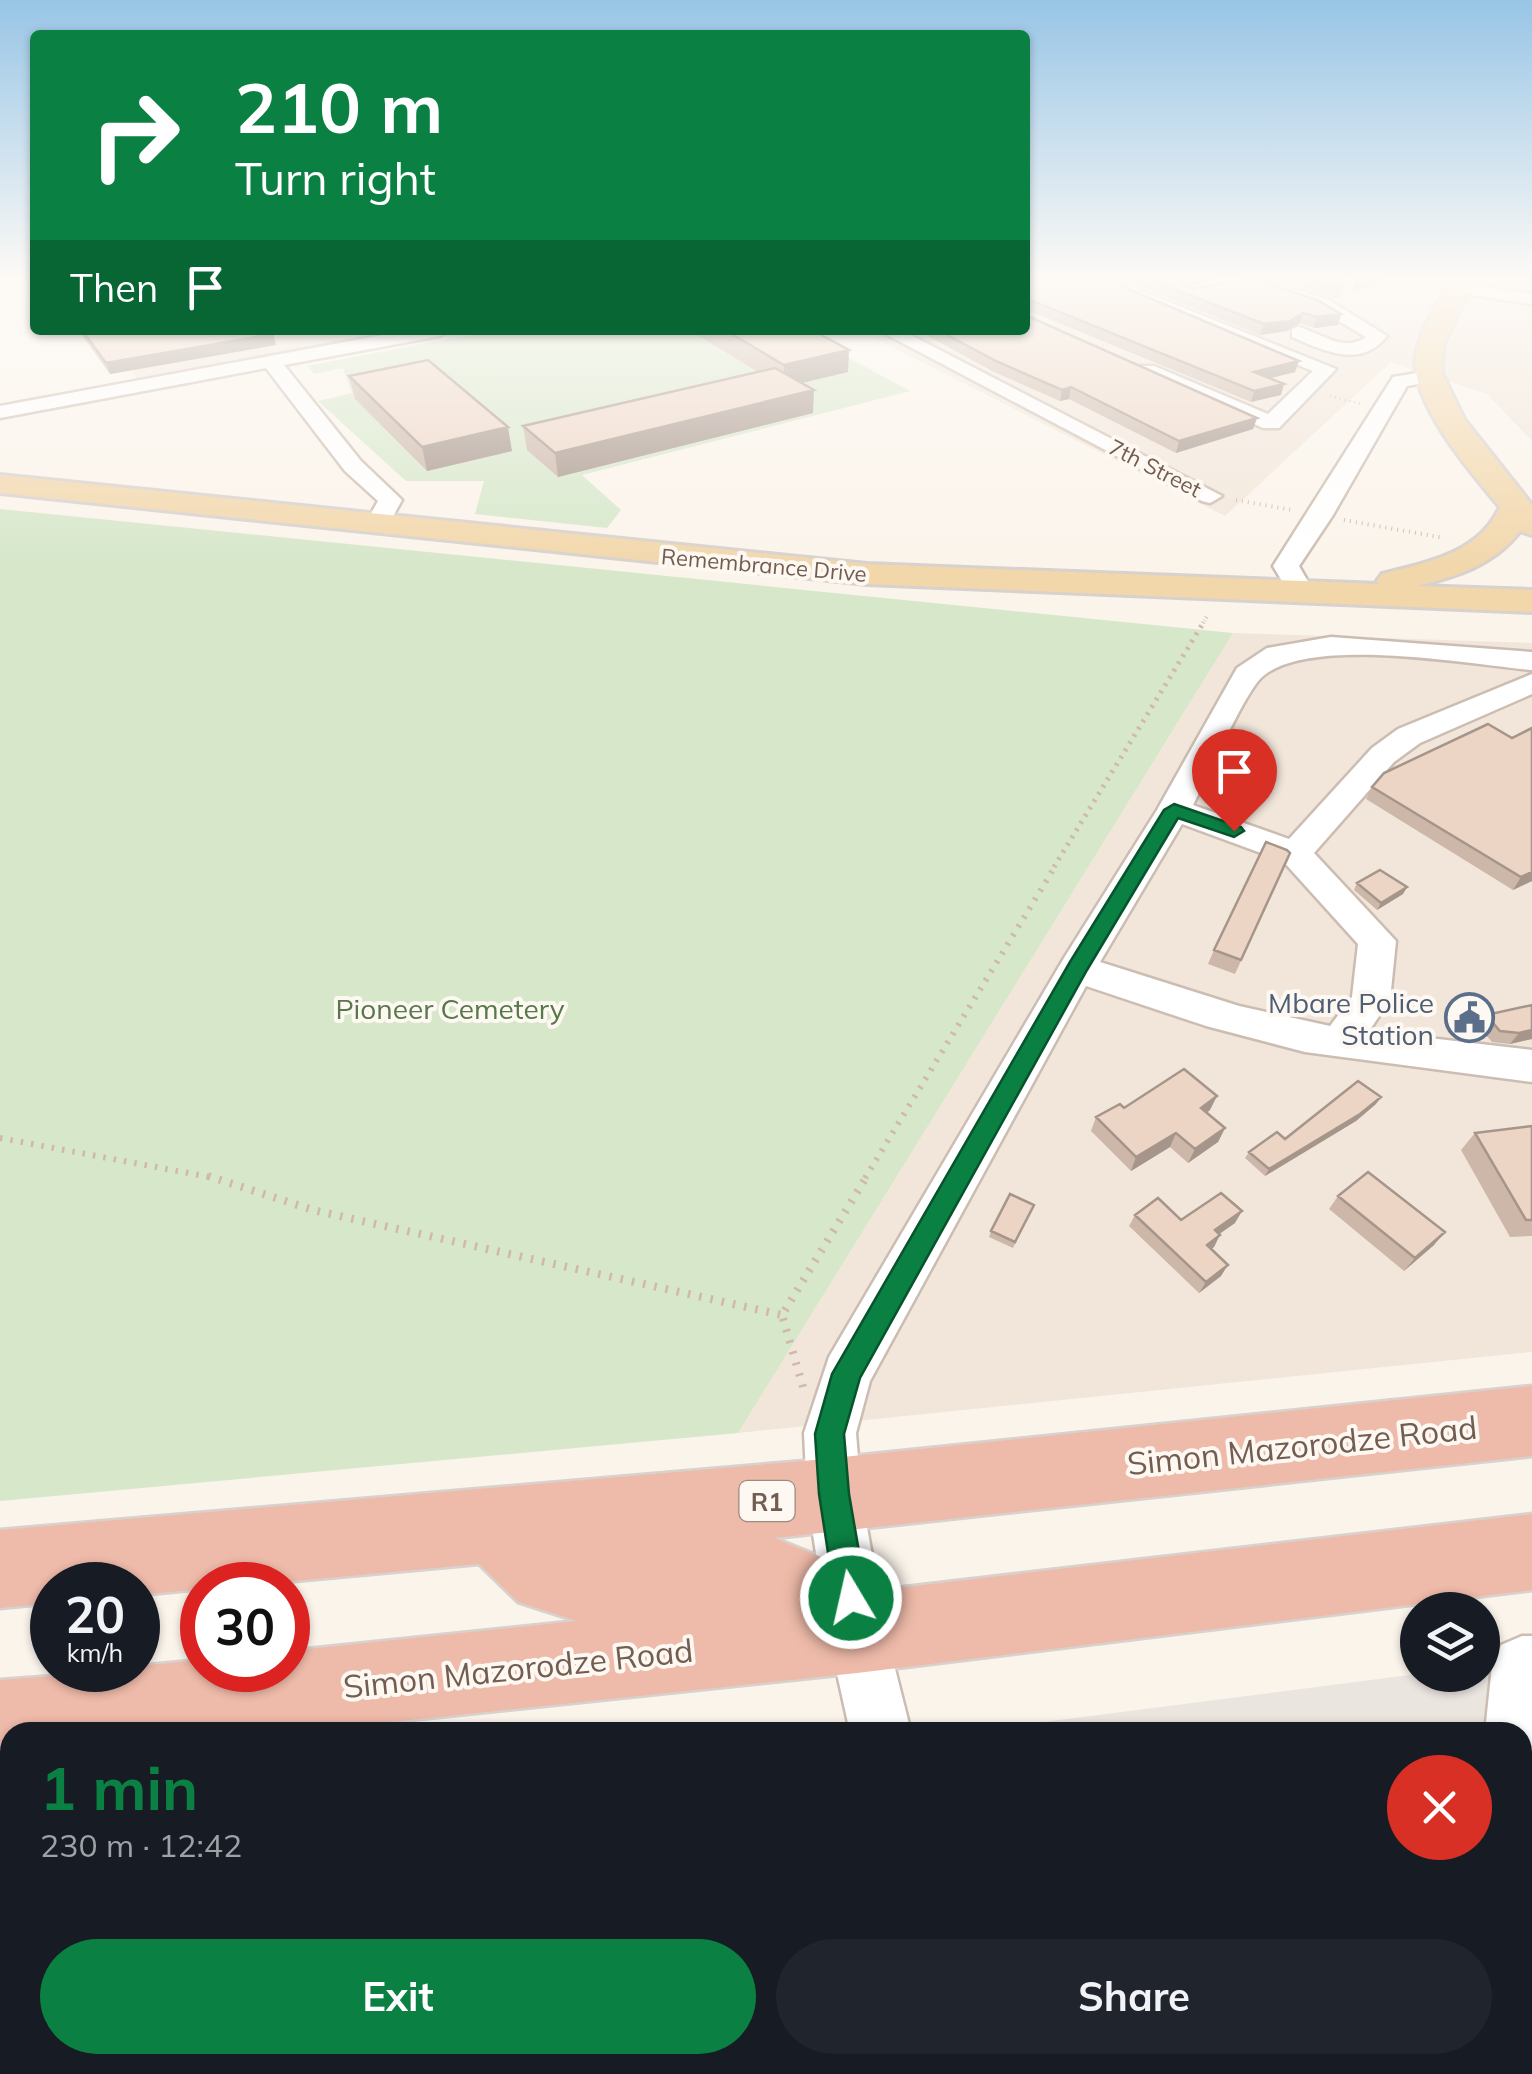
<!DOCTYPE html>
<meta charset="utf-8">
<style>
body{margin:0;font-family:Mulish,sans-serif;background:#20242c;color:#f1f3f6;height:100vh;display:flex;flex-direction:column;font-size:38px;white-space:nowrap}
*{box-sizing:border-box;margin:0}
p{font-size:32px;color:#9ea1a6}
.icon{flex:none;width:55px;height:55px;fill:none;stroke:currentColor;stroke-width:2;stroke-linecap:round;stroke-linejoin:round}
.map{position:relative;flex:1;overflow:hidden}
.details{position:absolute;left:0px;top:1722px;width:1532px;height:352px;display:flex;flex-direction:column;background:#171b24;border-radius:30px 30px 0 0;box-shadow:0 2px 8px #0004}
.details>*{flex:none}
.guide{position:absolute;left:30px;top:30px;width:1000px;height:305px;border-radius:10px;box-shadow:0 2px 8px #0004;background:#0b8043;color:#fff;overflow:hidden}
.tools{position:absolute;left:1400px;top:1592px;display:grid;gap:20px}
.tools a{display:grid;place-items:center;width:100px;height:100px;border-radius:50%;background:#171b24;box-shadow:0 2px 8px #0004;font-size:50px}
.speed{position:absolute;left:30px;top:1562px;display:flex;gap:20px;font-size:50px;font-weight:700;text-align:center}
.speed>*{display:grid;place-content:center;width:130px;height:130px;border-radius:50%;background:#171b24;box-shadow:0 2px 8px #0004;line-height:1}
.speed small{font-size:25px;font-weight:400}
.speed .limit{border:15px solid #d22;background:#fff;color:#111}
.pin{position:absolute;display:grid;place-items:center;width:85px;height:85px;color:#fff;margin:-102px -42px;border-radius:50% 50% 50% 0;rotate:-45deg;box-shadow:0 0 10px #0007}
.pin .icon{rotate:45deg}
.me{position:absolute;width:110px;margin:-55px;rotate:351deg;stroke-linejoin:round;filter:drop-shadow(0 0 8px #0008)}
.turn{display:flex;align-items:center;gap:35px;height:210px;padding:0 40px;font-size:45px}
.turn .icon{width:130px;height:130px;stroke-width:2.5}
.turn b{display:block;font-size:70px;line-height:85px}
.then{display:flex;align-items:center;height:95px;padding:0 40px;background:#0003;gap:20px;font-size:38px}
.round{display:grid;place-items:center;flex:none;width:105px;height:105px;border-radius:52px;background:#20242c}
.head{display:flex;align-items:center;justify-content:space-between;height:170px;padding:0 40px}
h1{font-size:60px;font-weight:700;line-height:75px;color:#0b8043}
.action{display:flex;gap:20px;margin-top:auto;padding:20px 40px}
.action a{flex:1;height:115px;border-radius:60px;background:#0b8043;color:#fff;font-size:40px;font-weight:700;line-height:115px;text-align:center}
.action a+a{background:#20242c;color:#f1f3f6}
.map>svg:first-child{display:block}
.residential{fill:#f2e6da}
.industrial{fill:#ebe5e0}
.green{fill:#d6e7ca}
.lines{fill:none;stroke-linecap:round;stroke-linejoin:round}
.minor-casing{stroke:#ccbdb2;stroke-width:5}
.major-casing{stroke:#d8d1ce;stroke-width:6}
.highway-casing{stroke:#d8d1ce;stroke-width:5}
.path-far4{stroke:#d2b8a8;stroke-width:2.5;stroke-dasharray:1 4;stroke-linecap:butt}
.path-far3{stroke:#d2b8a8;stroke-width:4;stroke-dasharray:1 5;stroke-linecap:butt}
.path-far2{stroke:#d2b8a8;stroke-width:5;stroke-dasharray:2.5 6;stroke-linecap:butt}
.path-far1{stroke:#d2b8a8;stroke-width:6;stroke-dasharray:2.5 8;stroke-linecap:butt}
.path{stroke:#d2b8a8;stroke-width:8;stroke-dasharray:2.5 9;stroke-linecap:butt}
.minor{fill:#fff;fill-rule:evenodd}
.major{fill:#f2d7ab;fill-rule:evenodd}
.highway{fill:#eebaa9;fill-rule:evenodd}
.wall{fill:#ccb7a9}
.shaded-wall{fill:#a6958a}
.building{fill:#edd5c5;stroke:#a6958a;stroke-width:2.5}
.route{fill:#0b8043;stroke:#07532c;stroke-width:2.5}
.labels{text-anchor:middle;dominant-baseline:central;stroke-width:8;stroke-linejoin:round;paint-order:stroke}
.far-street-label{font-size:22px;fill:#735c50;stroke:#fdf8f1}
.shield{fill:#fdf8f1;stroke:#9c8b80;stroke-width:2.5}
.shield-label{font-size:25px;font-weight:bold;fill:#735c50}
.service-label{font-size:28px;fill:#4e5e75;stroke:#fdf8f1;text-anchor:end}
.park-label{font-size:28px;fill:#57784a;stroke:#fdf8f1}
.near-street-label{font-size:32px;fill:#735c50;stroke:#fdf8f1}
</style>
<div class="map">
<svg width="1532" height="2074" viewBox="0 0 1532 2074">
<rect width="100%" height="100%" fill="#fbf4eb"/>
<path class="residential" d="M1025,278H1532V441L1487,394L1391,362L1225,516L859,330H1025Z
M103,330H469L146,391Z
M1233,633L1532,643V1352L738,1433Z"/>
<path class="industrial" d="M1532,1660V2074H0V1857L10,1856V2065H1522V1732H966L1417,1674L1482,1675L1483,1666Z"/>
<path class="green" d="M495,330H797L910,391L582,475L621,510L607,528L475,514L484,481H406L318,401L352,393L343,368L314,374L307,366Z
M0,509L1233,633L738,1433L0,1501Z"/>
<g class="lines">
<defs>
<path id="minor" d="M1086,278H1109L1336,369L1279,428H1263L1137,370L1140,366H1154L1268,414L1313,371Z
M1270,281L1329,300L1387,336C1361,369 1325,351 1292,337V329L1299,327C1322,334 1344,353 1366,337L1317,308L1264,290L1261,286Z
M1458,283L1532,294V304L1452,292V284Z
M410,330H449L440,336L284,365L361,461L402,500L386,529L377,531L365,524L378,501L345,471L266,368L0,418V406Z
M878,330H901L1222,496L1210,503L1202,501Z
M1429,371L1439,377L1436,381L1407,386L1333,515L1299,566L1314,592L1310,598H1292L1273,566L1393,377Z
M1331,637L1532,652V670C1468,664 1309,635 1262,677C1245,692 1206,780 1193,805L1289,839L1372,748L1398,729L1532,674V694L1420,743L1394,762L1314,853L1396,941L1390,1000L1369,1031L1532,1050V1082L1305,1052L1206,1026L1086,986L870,1381L856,1433L861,1494L886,1633L911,1732H850L828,1633L807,1494L804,1433L829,1357L1064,958L1157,810L1237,668L1267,648ZM1182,824L1283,861L1358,944L1352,997L1330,1026L1239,1006L1100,962Z
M1522,1636H1532V1756L1522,1760V1732H1485L1492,1666L1501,1645Z
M1186,2065H1258L1261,2074H1189Z"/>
<path id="major" d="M1452,278H1474L1443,346L1442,373L1464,419L1532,505V535L1520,531C1494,565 1457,576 1417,586L1532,590V612L867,584L0,493V475L867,564L1379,584L1377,581L1382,574C1427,562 1479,554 1500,507C1472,474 1408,400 1416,355C1420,328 1440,302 1452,278Z"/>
<path id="highway" d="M1532,1386V1456L774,1538L836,1563L871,1591L1532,1514V1590L857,1673L295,1732H10V1763L0,1764V1680L138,1670V1666L202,1660V1670H288V1651L577,1621L518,1602L479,1564L251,1585H202V1589L138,1595V1585H52V1603L0,1608V1530L804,1461Z"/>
</defs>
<use href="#minor" class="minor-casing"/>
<use href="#major" class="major-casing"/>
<use href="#highway" class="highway-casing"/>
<path class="path-far4" d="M1092,346L1116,344
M1330,396L1362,404"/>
<path class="path-far3" d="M1236,500L1292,510
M1344,520L1444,538
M1203,623L1209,613"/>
<path class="path-far2" d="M1054,867L1205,620"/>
<path class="path-far1" d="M0,1138L215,1178
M865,1178L1056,865"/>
<path class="path" d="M208,1176L313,1210L782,1315
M803,1387L782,1315L867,1176"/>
<use href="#minor" class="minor"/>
<use href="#major" class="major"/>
<use href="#highway" class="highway"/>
</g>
<path class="wall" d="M1025,278L1295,372L1270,378L1281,395L1251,402L1025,309Z
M1119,278H1215L1186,286L1192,289L1341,314L1338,325L1314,328L1300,323L1287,331L1260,335Z
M1262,278H1341L1342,290L1339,300L1291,283Z
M78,330H270L273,334L276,345L110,374Z
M689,330H812L848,372L802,383L813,413L558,477L527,450L523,426L758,372Z
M917,330H1025L1257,418L1253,429L1176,453L1069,399L1060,401L994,372Z
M349,376L512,451L427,471L355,399Z
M1512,738L1532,881L1513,890L1366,799L1372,787Z
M1290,853L1235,974L1208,964L1214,950Z
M1357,883L1407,887L1403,894L1377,910L1354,890Z
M1486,1015L1532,1039L1510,1044L1492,1042L1478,1026Z
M1376,1104L1356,1121L1265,1176L1245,1158L1249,1152Z
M1124,1108L1210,1110L1207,1113L1225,1128L1218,1142L1188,1163L1170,1147L1131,1171L1091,1131L1096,1117Z
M1532,1126V1236L1510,1237L1461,1150L1475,1133Z
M1338,1196L1434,1245L1404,1271L1329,1209Z
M1034,1205L1013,1248L989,1237L991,1231Z
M1135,1215L1235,1223L1219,1234L1214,1247L1211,1249L1221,1276L1199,1293L1129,1226Z
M1532,1857V2074H1280L1277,2065H1522V1991L1528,1990L1522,1978V1859Z"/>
<path class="shaded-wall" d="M1183,278H1215L1177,289L1179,279Z
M1371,278H1388L1353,292L1355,284Z
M1303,313L1300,323L1287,331L1260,335L1264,324Z
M1341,314L1338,325L1314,328L1317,317Z
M273,334L276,345L110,374L106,363Z
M849,350L848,372L784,387V365Z
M1299,361L1295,372L1251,383L1254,372Z
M1284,384L1281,395L1251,402L1254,391Z
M1071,387L1069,399L1060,401L1062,390Z
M814,390L813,413L558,477L555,453Z
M1257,418L1253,429L1176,453L1179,441Z
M508,427L512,451L427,471L422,447Z
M1532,872V881L1513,890L1521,877Z
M1407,887L1403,894L1377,910L1381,903Z
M1532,1030V1039L1510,1044L1519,1033Z
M1217,1096L1210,1110L1194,1121L1201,1108Z
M1381,1097L1376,1104L1356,1121L1265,1176L1269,1169Z
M1225,1128L1218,1142L1188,1163L1195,1149Z
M1176,1133L1170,1147L1131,1171L1136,1157Z
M1242,1211L1235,1223L1208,1242L1215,1230Z
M1445,1232L1434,1245L1404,1271L1415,1258Z
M1220,1235L1214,1247L1200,1257L1207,1245Z
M1228,1265L1221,1276L1199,1293L1206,1282Z
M0,1932L10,1933V1968L0,1957Z
M110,2065H140L136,2070L140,2074H106L105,2072Z
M539,2065H549L544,2074H534Z"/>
<path class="building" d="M1025,278H1102L1299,361L1254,372L1284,384L1254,391L1025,298Z
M1146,278H1183L1179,279L1181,284L1192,289L1251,278L1319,301L1341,314L1317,317L1303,313L1290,321L1264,324Z
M1308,278H1341L1342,290Z
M1357,278H1371L1355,284Z
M1025,314V315L1257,418L1179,441L1071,387L1062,390L996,361L938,330H1025Z
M82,330H270L273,334L106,363Z
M725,330H812L849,350L784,365Z
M428,360L508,427L422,447L349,376Z
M775,368L814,390L555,453L523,426Z
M1488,724L1512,738L1532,728V872L1521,877L1372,787L1384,773Z
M1266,842L1287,850L1290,853L1241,960L1214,950Z
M1380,870L1407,887L1381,903L1357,883Z
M1532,1005V1030L1519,1033L1500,1031L1486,1015Z
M1184,1069L1217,1096L1201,1108L1225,1128L1195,1149L1176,1133L1136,1157L1096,1117L1120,1104L1124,1108Z
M1358,1081L1381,1097L1360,1114L1269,1169L1249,1152L1277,1132L1285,1139Z
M1532,1126V1220H1526L1475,1133Z
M1368,1172L1445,1232L1415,1258L1338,1196Z
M1221,1193L1242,1211L1215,1230L1220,1235L1207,1245L1228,1265L1206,1282L1135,1215L1158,1198L1181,1220Z
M1010,1194L1034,1205L1015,1242L991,1231Z
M1532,1857V1924L1522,1906V1859Z
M0,1957L10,1968V2065H110L105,2072L106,2074H0Z
M1532,1994V2074H1305L1302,2065H1522V1996Z
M385,2065H539L534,2074H379Z
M709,2065H738L748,2074H705Z"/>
<linearGradient id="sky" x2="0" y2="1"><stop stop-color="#98c5e6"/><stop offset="0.49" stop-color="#fdfaf6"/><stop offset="1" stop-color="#fdfaf6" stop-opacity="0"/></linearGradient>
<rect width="1532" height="568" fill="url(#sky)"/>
<path class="route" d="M1174,804L1241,827L1244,831L1234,837L1178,818L1087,970L860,1378L844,1434L849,1494L867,1598L862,1610L851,1615L839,1610L835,1598L819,1494L815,1434L832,1374L1070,962L1164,810Z"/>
<defs>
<symbol id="civic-ring" viewBox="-11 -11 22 22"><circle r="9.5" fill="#fdf8f1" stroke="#5c6f8a" stroke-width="1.5"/><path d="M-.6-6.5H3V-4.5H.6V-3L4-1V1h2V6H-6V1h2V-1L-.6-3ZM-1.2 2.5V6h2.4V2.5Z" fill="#5c6f8a"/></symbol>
</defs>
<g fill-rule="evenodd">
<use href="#civic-ring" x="1442" y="990" width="55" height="55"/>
</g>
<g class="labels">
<g class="far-street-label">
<text transform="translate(1155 468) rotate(27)">7th Street</text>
<text transform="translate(764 565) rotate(5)">Remembrance Drive</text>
</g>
<rect class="shield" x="739.5" y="1481" width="55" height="40" rx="8"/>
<g class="shield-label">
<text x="767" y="1501">R1</text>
</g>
<g class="service-label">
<text x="1434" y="1002">Mbare Police<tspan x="1434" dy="32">Station</tspan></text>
</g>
<g class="park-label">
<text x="450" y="1008">Pioneer Cemetery</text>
</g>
<g class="near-street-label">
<text transform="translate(1302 1445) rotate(-6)">Simon Mazorodze Road</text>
<text transform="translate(518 1668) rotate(-6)">Simon Mazorodze Road</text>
</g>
</g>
</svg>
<div class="tools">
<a><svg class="icon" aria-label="layers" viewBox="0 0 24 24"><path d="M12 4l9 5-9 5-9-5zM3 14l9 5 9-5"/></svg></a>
</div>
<div class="speed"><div>20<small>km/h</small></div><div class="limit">30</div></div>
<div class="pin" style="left:1234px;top:831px;background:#d93025"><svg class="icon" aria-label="arrive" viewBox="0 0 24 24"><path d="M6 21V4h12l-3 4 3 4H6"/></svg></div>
<svg class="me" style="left:851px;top:1598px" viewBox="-20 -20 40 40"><circle r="17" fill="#0b8043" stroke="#fff" stroke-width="3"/><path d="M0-11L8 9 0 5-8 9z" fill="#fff"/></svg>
<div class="guide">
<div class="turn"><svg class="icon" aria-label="right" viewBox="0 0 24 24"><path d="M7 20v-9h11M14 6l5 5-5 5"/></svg><div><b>210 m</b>Turn right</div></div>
<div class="then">Then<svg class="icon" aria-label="arrive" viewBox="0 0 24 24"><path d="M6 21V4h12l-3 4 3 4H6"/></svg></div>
</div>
<section class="details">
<div class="head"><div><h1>1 min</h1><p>230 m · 12:42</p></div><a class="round" style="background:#d93025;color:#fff"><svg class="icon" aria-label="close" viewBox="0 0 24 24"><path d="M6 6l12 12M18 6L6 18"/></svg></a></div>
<div class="action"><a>Exit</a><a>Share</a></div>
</section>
</div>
